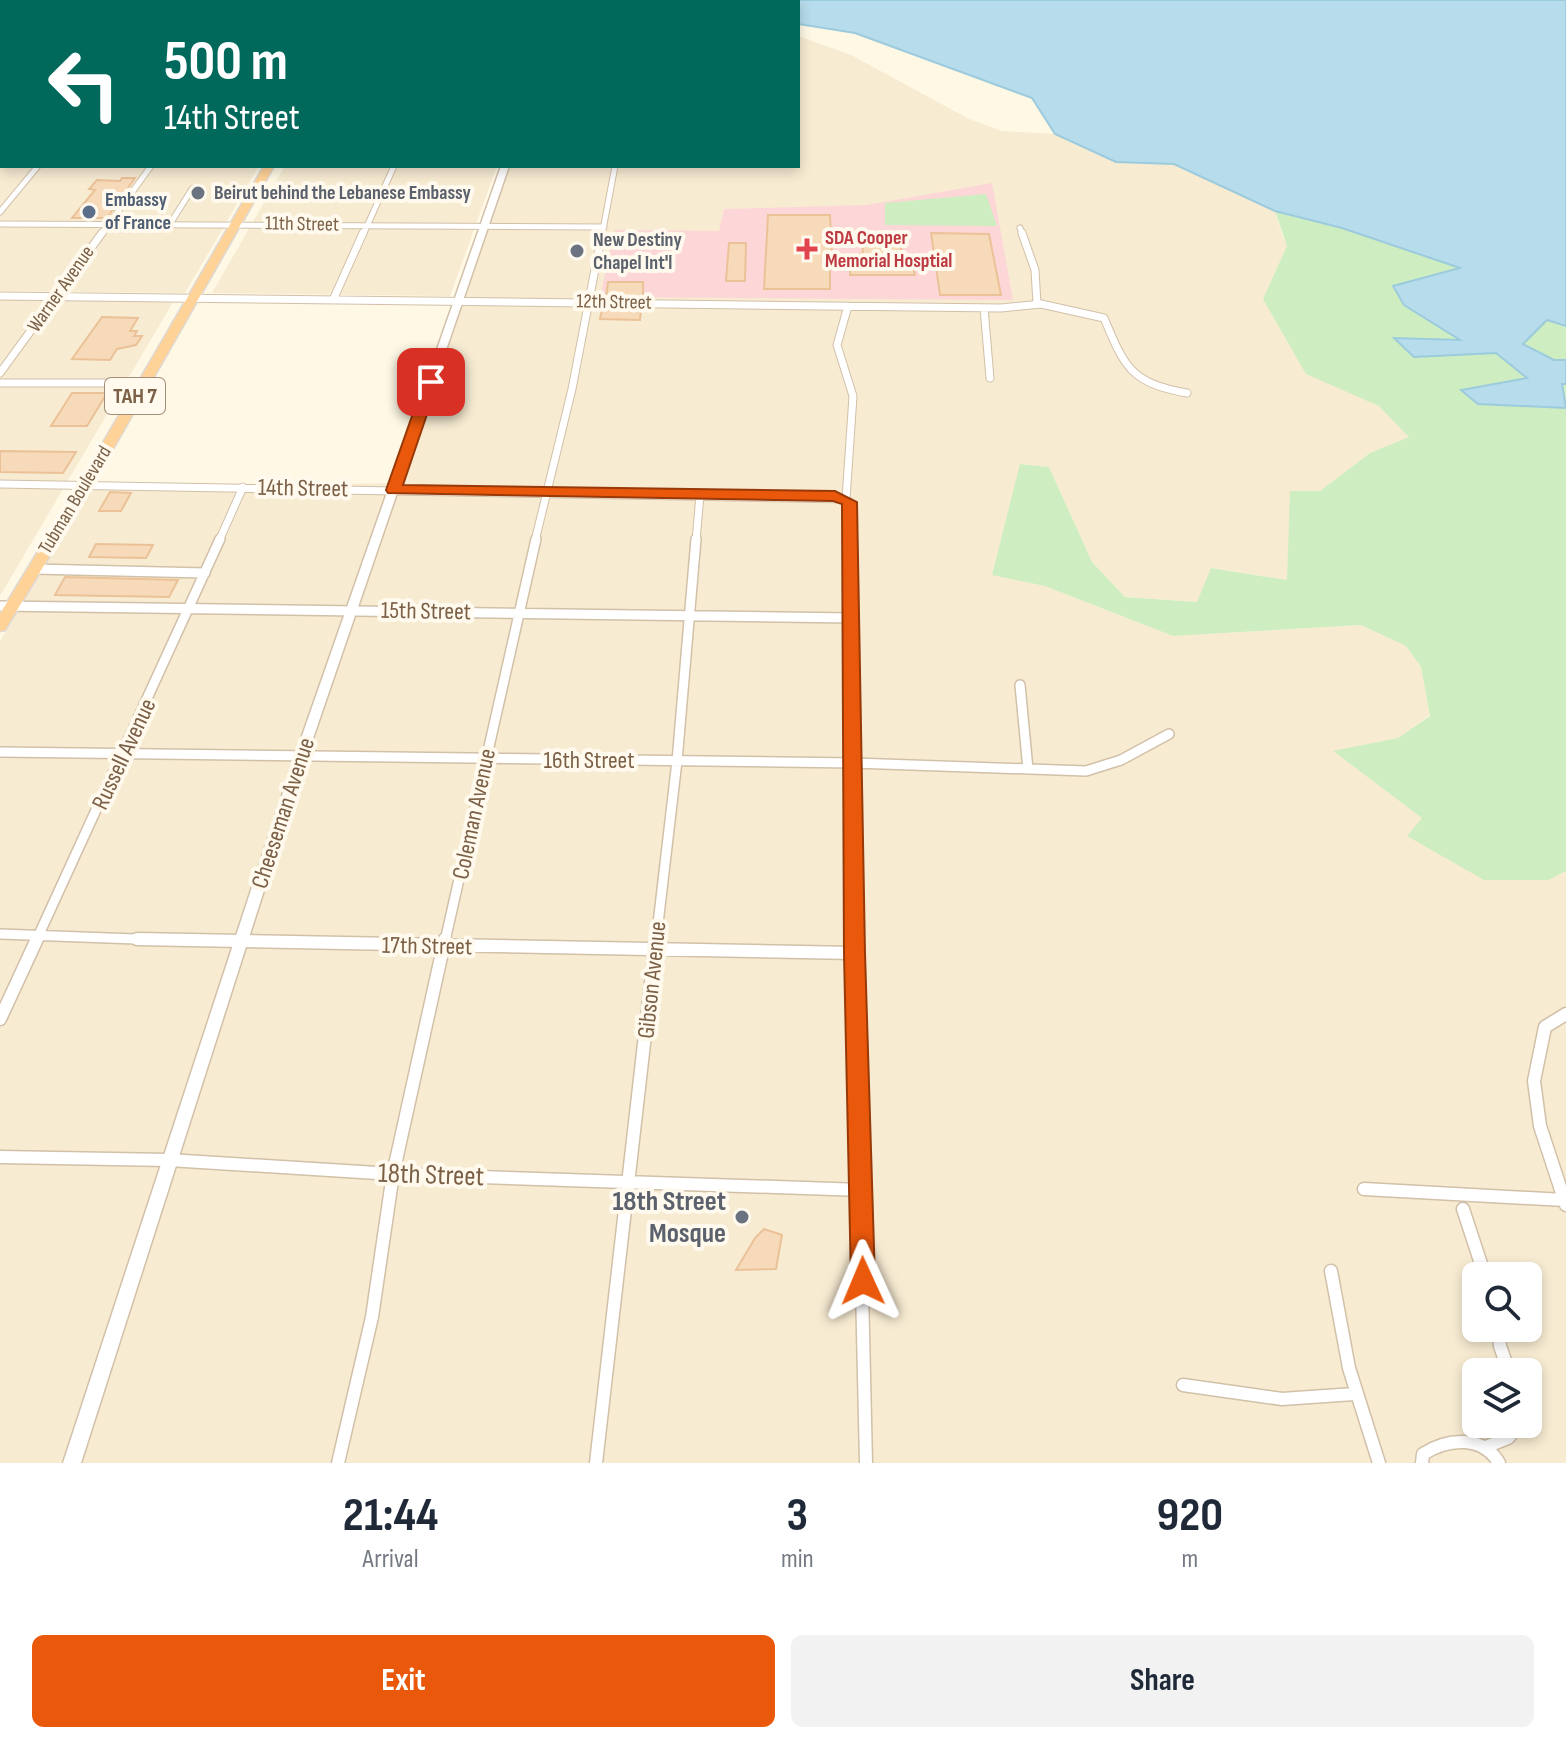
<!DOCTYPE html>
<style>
body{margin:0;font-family:"Sofia Sans Condensed",sans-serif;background:#f2f2f3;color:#1f2937;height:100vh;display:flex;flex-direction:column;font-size:30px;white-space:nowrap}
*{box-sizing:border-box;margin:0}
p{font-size:26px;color:#747a83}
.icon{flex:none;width:44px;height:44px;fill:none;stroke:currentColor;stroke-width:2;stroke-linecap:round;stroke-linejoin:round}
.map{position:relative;height:1463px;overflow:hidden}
.drawer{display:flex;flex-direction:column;background:#fff;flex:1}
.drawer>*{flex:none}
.top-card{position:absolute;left:0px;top:0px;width:800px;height:168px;box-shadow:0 4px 12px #0003;background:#00695c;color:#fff;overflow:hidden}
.controls{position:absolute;left:1462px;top:1262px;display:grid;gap:16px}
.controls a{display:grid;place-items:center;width:80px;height:80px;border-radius:12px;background:#fff;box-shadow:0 4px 12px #0003;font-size:40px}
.pin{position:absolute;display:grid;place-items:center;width:68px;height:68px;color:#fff;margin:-34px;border-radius:16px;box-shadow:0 4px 12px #0006}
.me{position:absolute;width:88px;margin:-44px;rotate:359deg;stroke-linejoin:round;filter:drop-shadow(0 0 6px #0008)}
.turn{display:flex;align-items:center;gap:28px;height:168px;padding:0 32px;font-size:36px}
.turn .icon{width:104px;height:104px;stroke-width:2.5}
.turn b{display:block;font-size:56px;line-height:68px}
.eta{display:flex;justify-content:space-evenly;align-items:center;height:136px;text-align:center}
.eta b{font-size:48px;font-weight:700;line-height:56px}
.primary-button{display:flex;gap:16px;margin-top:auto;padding:16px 32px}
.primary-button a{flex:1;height:92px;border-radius:12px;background:#ea580c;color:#fff;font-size:32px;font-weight:700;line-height:92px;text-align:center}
.primary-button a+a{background:#f2f2f3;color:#1f2937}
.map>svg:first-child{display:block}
.residential{fill:#f7ebd2;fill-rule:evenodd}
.medical{fill:#fdd7d7}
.green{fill:#ceeec1}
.water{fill:#b7dceb;stroke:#9ccbdd;stroke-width:2}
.building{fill:#f7dab9;stroke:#ebc298;stroke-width:2}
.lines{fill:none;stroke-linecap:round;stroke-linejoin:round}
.minor-far3-casing{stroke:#d2c0a9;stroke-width:7}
.minor-far2-casing{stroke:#d2c0a9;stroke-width:9}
.minor-far1-casing{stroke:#d2c0a9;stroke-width:12}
.minor-casing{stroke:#d2c0a9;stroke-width:15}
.tertiary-casing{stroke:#d2c0a9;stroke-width:3}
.trunk-casing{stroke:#dfd9d3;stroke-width:3}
.minor-far3{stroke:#fff;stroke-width:5}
.minor-far2{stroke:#fff;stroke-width:7}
.minor-far1{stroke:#fff;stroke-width:9}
.minor{stroke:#fff;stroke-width:12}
.tertiary{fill:#fff;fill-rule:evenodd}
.trunk{fill:#ffd298;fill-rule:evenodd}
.route{fill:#ea580c;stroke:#983908;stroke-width:2}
.worship-dot{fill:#6b7280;stroke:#fffaed;stroke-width:3}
.service-dot{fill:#5c6f8a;stroke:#fffaed;stroke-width:3}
.health-dot{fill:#e0444e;stroke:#fffaed;stroke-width:3}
.labels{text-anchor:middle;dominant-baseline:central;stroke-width:8;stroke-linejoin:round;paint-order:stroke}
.far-worship-label{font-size:20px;font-weight:bold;fill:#5b616d;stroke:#fffaed;text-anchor:start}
.far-service-label{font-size:20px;font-weight:bold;fill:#4e5e75;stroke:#fffaed;text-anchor:start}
.far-street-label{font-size:20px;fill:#7b6047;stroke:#fffaed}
.far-health-label{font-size:20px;font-weight:bold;fill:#be3a42;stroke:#fffaed;text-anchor:start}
.shield{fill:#fffaed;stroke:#a38e79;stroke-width:2}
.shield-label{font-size:22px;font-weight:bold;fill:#7b6047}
.street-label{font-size:24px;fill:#7b6047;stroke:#fffaed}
.near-street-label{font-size:28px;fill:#7b6047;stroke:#fffaed}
.near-worship-label{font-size:28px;font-weight:bold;fill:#5b616d;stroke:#fffaed;text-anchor:end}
</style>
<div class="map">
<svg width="1566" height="1463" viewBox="0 0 1566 1463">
<rect width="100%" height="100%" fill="#fef8e5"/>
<path class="residential" d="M0,0H308L2,2V166H259L185,293L0,291Z
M798,36L851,55L969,119L1002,131L1055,134L1116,162L1174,164L1275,211L1282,235L1410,438L1370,453L1320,491L1287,580L1212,568L1198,602L1125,597L1092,562L1049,467L1021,464L992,574L1045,586L1173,636L1361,625L1406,646L1421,667L1430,715L1398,738L1334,752L1423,818L1407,836L1549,880L1566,871V1463H0V641L90,490L391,483L505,166H798ZM1476,1276H1528V1328H1476ZM1476,1372H1528V1424H1476Z
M285,166H497L450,296L212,293Z
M0,299L173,302L0,596Z"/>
<path class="medical" d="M992,183L1013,300L600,297L615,230L719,231L724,209L867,205Z"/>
<path class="green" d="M986,194L997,226L885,225V203Z
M1275,211L1342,228L1462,268L1404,305L1462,340L1523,344L1547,320L1566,326V871L1549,880H1484L1407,836L1422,818L1333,751L1398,738L1430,716L1421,667L1406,646L1361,625L1173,636L1045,586L992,575L1020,464L1049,467L1092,562L1125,597L1197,602L1211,568L1287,580L1290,491H1320L1370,453L1409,437L1379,406L1306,374L1263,299L1287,246Z"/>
<path class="water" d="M732,0H1566V326L1547,320L1523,344L1554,360H1566V384H1562L1566,408L1478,404L1461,390L1527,378L1496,353L1414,357L1394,338L1460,340L1404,305L1393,286L1460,268L1342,228L1275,211L1174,164L1116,162L1055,134L1032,98L855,33L798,24V2Z"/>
<path class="building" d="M122,178H135L107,218H72L95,190L89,189L97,180L120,181Z
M768,215H830L832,254H863L862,240H900L902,255H911L915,275H850V269H830V289H764Z
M931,233L989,234L1001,295H940Z
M729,243H746L745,281H726Z
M608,282H643V297H606Z
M602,310H641L640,320L600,319Z
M102,317L138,318L130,331H137L134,336H142L136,345L117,349L110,360L72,359Z
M72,393H107L87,426H51Z
M0,451L76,452L63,473L0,472Z
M110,492L131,493L121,511H99Z
M96,544L153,545L146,558L89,557Z
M65,577L178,580L169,597L55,595Z
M764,1229L782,1235L776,1269L736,1270L755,1238Z"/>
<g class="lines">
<defs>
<path id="minor-far3" d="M226,0H270
M0,212L38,166
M0,224L604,227
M170,224L192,189
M1020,228L1023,235
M101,235L151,166
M363,235L394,166
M602,235L615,166"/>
<path id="minor-far2" d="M1022,233L1035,270L1037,304
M0,296L1001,308L1041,304L1104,318C1125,368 1131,383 1187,393
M333,300L363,233
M984,308L990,378
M0,373L102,233
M0,383H143
M0,484L846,499
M846,499L851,506V541
M846,499L853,396L837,345L848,306
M219,541L243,487
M535,541L572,389L602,233
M696,541L700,495"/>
<path id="minor-far1" d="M851,539L854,941
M34,569L205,573
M0,606L852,618
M1020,685L1028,769
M0,752L854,763L1086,771L1121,760L1169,734
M0,934L190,941
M36,941L220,539
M445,941L536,539
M656,941L677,761L696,539"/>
<path id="minor" d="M137,939L854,953
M854,939L866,1463
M1566,1014L1545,1027L1534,1081L1540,1126L1566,1205
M0,1019L37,939
M0,1157L169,1160L393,1174L862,1190
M1364,1189L1564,1200
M1463,1209L1485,1276
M1331,1271L1349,1368L1379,1463
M1498,1328L1500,1346L1509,1372
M1183,1385L1282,1399L1354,1394
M1488,1446L1508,1438L1519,1424
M338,1463L372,1317L393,1174L445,939
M596,1463L656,939
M1422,1463L1423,1454C1448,1438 1483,1435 1499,1463"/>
<path id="tertiary" d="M468,0H474L473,2H467Z
M501,166H509L307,756L81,1463H63L295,756Z"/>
<path id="trunk" d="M314,0H322V2H314Z
M264,166H274L93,484L5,630L0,631V614L79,484Z"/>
</defs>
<use href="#minor-far3" class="minor-far3-casing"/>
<use href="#minor-far2" class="minor-far2-casing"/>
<use href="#minor-far1" class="minor-far1-casing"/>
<use href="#minor" class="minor-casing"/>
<use href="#tertiary" class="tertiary-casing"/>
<use href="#trunk" class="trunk-casing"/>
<use href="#minor-far3" class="minor-far3"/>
<use href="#minor-far2" class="minor-far2"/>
<use href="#minor-far1" class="minor-far1"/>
<use href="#minor" class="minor"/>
<use href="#tertiary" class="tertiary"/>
<use href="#trunk" class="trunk"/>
</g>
<path class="route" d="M431,377L438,382L403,485L835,491L857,502L865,953L875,1281L872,1290L863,1293L854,1290L851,1281L844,953L842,504L833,501L388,493L386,490L424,382Z"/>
<g class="worship-dot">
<circle cx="198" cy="193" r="8"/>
<circle cx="577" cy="251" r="8"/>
<circle cx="742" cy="1217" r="8"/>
</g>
<circle class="service-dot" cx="89" cy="212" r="8"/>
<path class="health-dot" d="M803 237h8v8h8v8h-8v8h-8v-8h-8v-8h8z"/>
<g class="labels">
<g class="far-worship-label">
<text x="214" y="193">Beirut behind the Lebanese Embassy</text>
<text x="593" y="240">New Destiny<tspan x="593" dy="23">Chapel Int'l</tspan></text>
</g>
<g class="far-service-label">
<text x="105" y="200">Embassy<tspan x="105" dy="23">of France</tspan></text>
</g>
<g class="far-street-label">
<text transform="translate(302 224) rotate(1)">11th Street</text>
<text transform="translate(61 289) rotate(-55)">Warner Avenue</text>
<text transform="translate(614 302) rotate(1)">12th Street</text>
<text transform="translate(75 500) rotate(-59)">Tubman Boulevard</text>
</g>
<g class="far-health-label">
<text x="825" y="238">SDA Cooper<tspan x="825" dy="23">Memorial Hosptial</tspan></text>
</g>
<rect class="shield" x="105" y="378" width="60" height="36" rx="6"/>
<g class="shield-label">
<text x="135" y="396">TAH 7</text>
</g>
<g class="street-label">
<text transform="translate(303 488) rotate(1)">14th Street</text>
<text transform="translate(426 611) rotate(1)">15th Street</text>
<text transform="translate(124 754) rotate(-65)">Russell Avenue</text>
<text x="589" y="760">16th Street</text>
<text transform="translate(283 813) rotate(-72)">Cheeseman Avenue</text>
<text transform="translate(474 814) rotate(-78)">Coleman Avenue</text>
<text transform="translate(427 946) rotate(1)">17th Street</text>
<text transform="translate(652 980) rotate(-84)">Gibson Avenue</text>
</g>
<g class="near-street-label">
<text transform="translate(431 1175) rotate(2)">18th Street</text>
</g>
<g class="near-worship-label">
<text x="726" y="1201">18th Street<tspan x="726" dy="32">Mosque</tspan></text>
</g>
</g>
</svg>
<div class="controls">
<a><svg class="icon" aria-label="search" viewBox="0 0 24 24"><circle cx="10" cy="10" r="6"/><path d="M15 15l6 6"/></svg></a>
<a><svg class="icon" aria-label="layers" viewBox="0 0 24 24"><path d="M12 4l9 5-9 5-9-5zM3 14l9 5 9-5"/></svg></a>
</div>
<div class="pin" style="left:431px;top:382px;background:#d93025"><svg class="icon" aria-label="arrive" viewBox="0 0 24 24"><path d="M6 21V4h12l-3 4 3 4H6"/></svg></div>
<svg class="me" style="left:863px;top:1281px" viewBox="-20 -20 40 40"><path d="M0-17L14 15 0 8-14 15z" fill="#ea580c" stroke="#fff" stroke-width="4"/></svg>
<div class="top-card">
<div class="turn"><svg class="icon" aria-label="left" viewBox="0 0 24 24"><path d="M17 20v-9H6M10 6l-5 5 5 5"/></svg><div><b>500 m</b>14th Street</div></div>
</div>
</div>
<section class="drawer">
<div class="eta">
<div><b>21:44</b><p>Arrival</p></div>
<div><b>3</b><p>min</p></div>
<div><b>920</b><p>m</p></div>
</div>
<div class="primary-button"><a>Exit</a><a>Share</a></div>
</section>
